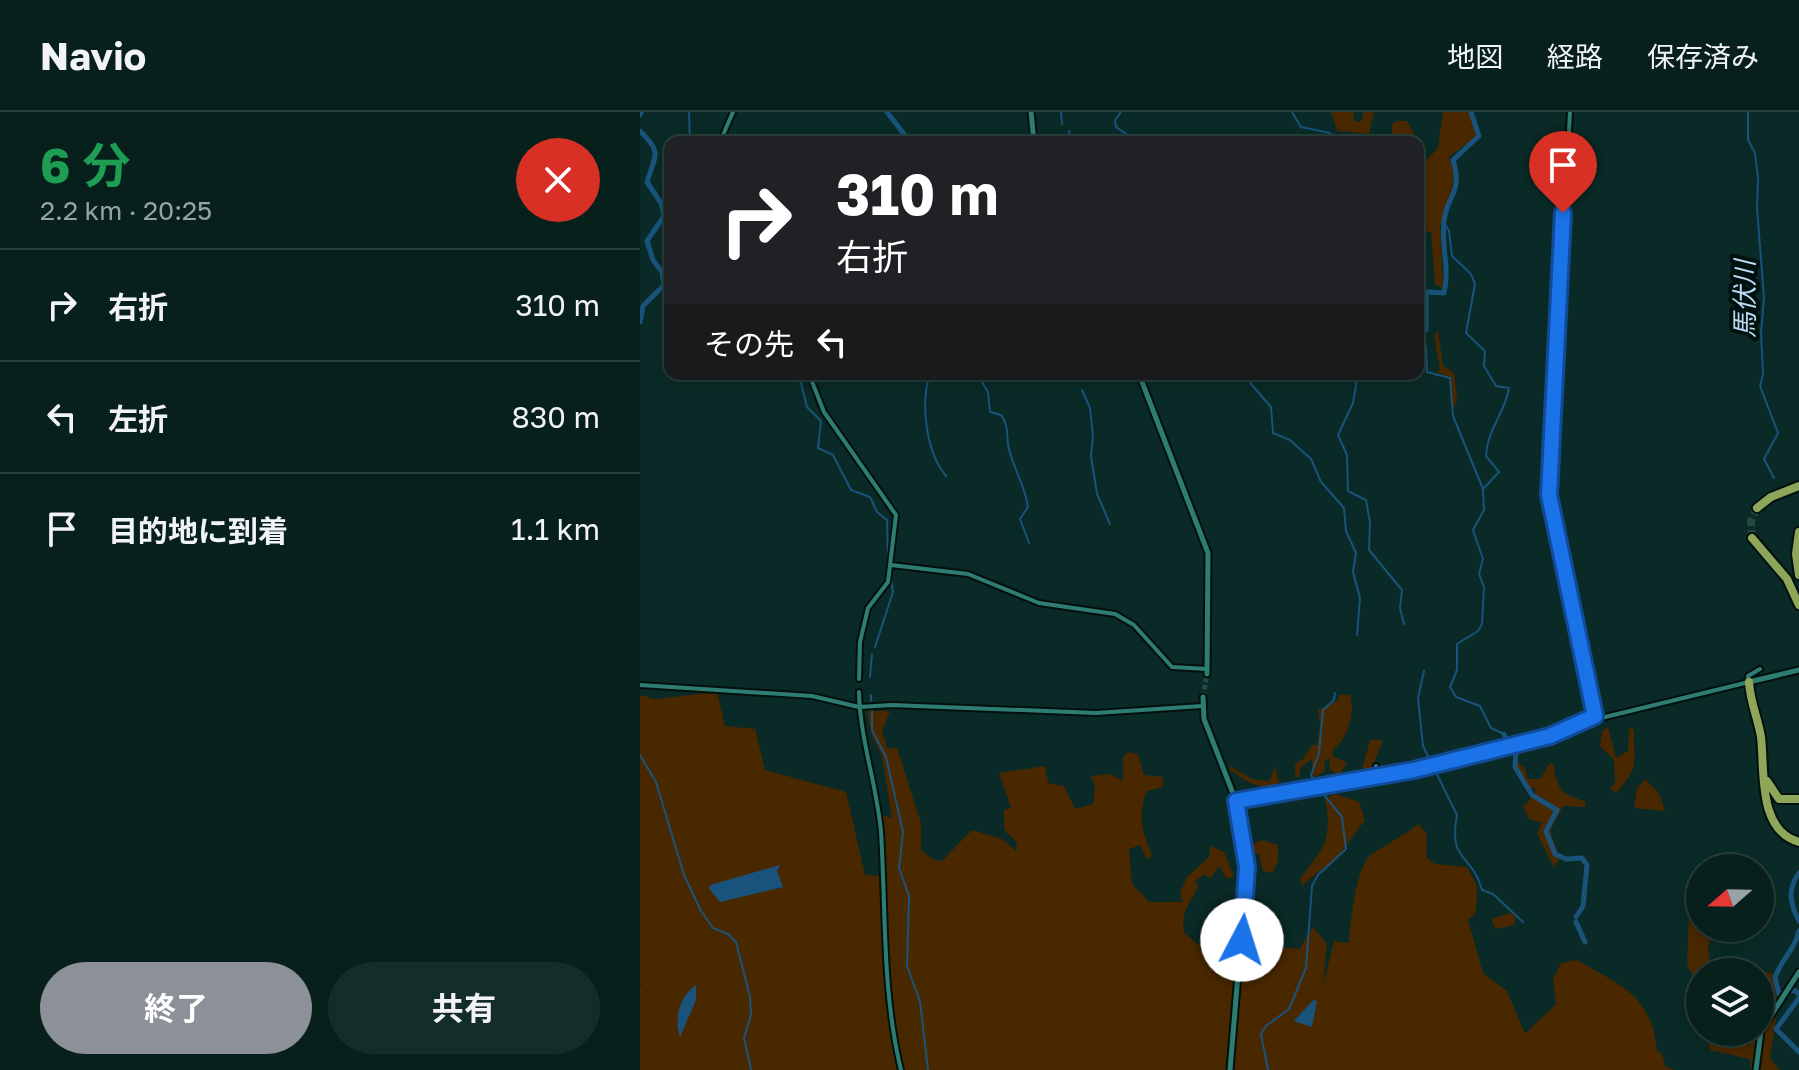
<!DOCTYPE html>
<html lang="ja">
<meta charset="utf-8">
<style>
body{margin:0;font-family:"Golos Text","Noto Sans JP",sans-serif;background:#152d29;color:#f1f3f6;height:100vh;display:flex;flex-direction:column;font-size:30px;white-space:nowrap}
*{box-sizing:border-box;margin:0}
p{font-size:26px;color:#98a3a3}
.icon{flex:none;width:44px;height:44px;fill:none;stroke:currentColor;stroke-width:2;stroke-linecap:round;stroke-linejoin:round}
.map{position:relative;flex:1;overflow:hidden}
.panel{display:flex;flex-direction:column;background:#07201c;width:640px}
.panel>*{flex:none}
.top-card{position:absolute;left:24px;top:24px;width:760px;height:244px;border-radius:16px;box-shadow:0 4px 12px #0003,0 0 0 2px #283e3b;background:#202124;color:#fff;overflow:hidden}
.needle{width:52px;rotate:250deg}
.controls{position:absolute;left:1046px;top:742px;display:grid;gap:16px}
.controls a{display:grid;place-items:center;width:88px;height:88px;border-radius:50%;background:#07201c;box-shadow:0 4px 12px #0003,0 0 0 2px #283e3b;font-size:40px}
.pin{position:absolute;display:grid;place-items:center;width:68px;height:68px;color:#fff;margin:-82px -34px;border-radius:50% 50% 50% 0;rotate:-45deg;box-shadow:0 0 8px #0007}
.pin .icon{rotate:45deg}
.me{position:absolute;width:88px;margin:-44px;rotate:5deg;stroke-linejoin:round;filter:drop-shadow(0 0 6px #0008)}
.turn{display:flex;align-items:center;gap:28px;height:168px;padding:0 40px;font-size:36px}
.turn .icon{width:104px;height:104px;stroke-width:2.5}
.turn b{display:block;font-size:56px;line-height:68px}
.then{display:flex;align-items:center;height:76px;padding:0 40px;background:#0003;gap:16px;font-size:30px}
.round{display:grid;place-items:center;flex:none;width:84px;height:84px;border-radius:42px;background:#152d29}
.summary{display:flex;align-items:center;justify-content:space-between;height:136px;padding:0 40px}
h1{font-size:48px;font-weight:700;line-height:60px;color:#1e9e55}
.primary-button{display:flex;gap:16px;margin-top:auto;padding:16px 40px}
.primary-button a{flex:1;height:92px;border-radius:48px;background:#8c9099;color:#fff;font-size:32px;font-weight:700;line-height:92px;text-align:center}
.primary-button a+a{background:#152d29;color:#f1f3f6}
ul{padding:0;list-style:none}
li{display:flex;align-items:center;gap:24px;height:112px;padding:0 40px;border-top:2px solid #283e3b}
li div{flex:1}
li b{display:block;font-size:30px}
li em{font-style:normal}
header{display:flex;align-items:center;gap:48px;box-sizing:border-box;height:112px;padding:0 40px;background:#07201c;border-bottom:2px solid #283e3b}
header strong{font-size:38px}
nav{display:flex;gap:44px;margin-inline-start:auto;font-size:28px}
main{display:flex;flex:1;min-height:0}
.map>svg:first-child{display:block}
.green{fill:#492800}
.water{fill:#19537c}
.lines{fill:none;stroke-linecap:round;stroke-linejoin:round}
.stream{stroke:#19537c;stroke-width:2}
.river{stroke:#19537c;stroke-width:5}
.secondary-tunnel{stroke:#254843;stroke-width:5;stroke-dasharray:5 2.5;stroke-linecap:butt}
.motorway-tunnel{stroke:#254843;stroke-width:8;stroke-dasharray:8 4;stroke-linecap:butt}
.tertiary-casing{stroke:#04100e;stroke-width:8}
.secondary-casing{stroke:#04100e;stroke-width:9}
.motorway-casing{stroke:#04100e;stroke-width:12}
.tertiary{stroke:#2e7d73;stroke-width:4}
.secondary{stroke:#2e7d73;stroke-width:5}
.motorway{stroke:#8da659;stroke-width:8}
.route-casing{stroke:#114b97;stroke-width:20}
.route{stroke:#1a73e8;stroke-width:14}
.labels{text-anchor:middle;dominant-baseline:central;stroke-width:8;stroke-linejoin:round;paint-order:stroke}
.water-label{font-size:26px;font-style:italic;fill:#bddbf4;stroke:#00120f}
</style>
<header>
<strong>Navio</strong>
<nav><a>地図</a><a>経路</a><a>保存済み</a></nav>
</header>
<main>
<section class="panel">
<div class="summary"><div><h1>6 分</h1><p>2.2 km · 20:25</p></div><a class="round" style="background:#d93025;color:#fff"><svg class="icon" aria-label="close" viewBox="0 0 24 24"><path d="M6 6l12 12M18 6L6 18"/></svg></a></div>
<ul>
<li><svg class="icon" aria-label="right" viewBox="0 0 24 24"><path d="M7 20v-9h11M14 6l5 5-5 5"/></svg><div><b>右折</b></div><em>310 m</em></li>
<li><svg class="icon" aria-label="left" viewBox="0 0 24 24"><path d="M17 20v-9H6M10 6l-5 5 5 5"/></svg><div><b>左折</b></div><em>830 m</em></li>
<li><svg class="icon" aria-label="arrive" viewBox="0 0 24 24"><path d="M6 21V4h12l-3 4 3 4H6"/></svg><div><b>目的地に到着</b></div><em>1.1 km</em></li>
</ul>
<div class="primary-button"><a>終了</a><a>共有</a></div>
</section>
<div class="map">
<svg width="1159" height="958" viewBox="0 0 1159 958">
<rect width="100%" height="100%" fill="#092a26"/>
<path class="green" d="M691,0H713L715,10L722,9L723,0H734L729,22L697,19Z
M803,0H829L837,24L809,45L814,62L809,95L800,113L803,176L795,172L791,121L778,115V57L798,36Z
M756,9H767L775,24L752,22V13Z
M798,219L803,254L814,261L817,285L814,297L810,286L811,265L796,260L800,257L794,223Z
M77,580L85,614L115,617L125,658L206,680L225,763L245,764L242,703L252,706L242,644L232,624L227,599H250L242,619L247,636H257L281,711V738L292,747L302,749L332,718L362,727L376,739L377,731L364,717V698L371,696L359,661L405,654L408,671L424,674L435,697L453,692L455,676L451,664L470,662L483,669V646L488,640L498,642L504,663L523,665V675L507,679C497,705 502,718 512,743L507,748L500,733L489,737L492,772L509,790H543L540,781L547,765L570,744V734L584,740L594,764L587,767L579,754L571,766L564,763L555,769L558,775C549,793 541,799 544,821L563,836H574V842L596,869H603L604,844L622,842L621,833L659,837L673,815L687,832L683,874L694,829L709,831C710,812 716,752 732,742C747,732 764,723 779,712L787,723L786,745L795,752L827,755L837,773L836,801L828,808L843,861L867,879L885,922L916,892L913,867L921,851L937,848C981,874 1011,882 1017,939L1022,942L1025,954L1034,958H0V874L4,871L0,872V583L15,587Z
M699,583H710C716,602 707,627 692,639L694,645L707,650L699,665L690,657L689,645L684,650L685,659L673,666L672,647L661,655L659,665H655V652L663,647L672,633H677L680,613L678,598L697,589Z
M968,615L976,646L988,639L989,616L994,618C993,651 1001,654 976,681L970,676L975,672L974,648L960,634L962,619Z
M730,628H743L728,666L720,665Z
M877,650L884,655L888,667H900L910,651H913C917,676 920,682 945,689L946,695L923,694L910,719L920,746L914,755L897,722L902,711L889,707L883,694L895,682V675L888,679L876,656Z
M590,654L612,667L629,669L635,655L639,671C621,681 605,668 590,658Z
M1005,667L1019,681L1025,699L994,696L997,676Z
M695,682L719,690L725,708L697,746L662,773L660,767C684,736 693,727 685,687Z
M622,728L638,733V750L632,761L623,759L619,742L609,743L606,735Z
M1060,790V816H1073L1068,836L1071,860H1060V879L1047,852L1049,801Z
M870,801L875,804L874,813L856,817L851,807Z
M1122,860L1132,861L1140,882L1130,946L1140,958H1111L1110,947L1070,938L1066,920H1097L1109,934L1110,920H1120Z"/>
<path class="water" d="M140,753L137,759L143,775L80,790L69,777L70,773Z
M56,873V888L40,925C34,906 39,885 56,873Z
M673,888L677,889L672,915L654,909Z"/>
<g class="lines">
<path class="stream" d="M49,0L50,30
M421,0L422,12
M481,0L475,8L476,15L498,30
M652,0L661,15L690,21L695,30
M1108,0V28L1115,41L1118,66L1117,96L1124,186L1121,221L1123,262L1120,274L1138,321L1124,347L1134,366
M429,19L431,30
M803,109L809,119L812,144L831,162L835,172L826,221L845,239L844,254L856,274L869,276C865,301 847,318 846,344L859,360L844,376
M786,234L787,260L810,266L813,304L843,377L844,398L833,418L843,447L839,462L844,475L842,512L838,519L817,532V558L810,575L816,585L840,594L851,616L864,622
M153,262L161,271L167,295L181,309L178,336L193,343L211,378L230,385L237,400L247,408L248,450
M290,262C280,291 286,340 306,364
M337,262L348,280L350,300L361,303C368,311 367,322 368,333C372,354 385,373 388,395L380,407L389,431
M608,262L611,272L631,295L633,321L650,328L671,347L681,370L704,396L706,419L716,441L713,460L720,486L717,523
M718,262L713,291L698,323L707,343L708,379L726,388L730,410L729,438L762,478L760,496L764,512
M442,268L443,262
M442,278L450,296L453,324L451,344L457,382L470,412
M235,535L253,480L251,465
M784,559L778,586L783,634L817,703C808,751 832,741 842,778L853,782L883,810
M230,565L232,542
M231,583V589
M232,597V618L246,645L263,720L259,756L269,784L267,854L280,889L288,958
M0,643L16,670L44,763L61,799L73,816L88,822L96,830L110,885L111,903L104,926L111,958
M676,673L671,663L679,641L683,598L694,588L695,581
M628,958L621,922L626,914L649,897L666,856L672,774L678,763L706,737L702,705L680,678"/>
<path class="river" d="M247,0L270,30
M0,3L1,0
M0,19C23,41 15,43 7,70L21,91L24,104L7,129L13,148L22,160L24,173L3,194L0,210
M786,218V180L804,181C810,157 801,134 804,109C807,83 823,81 813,48L839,24L831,0
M864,622L868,631
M872,636L876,640L875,655L892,683L917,698L906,719L915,742L926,747L942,746L947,753L943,794L936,805
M1159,761C1147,777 1150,792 1159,809
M936,810L945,830
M1159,819C1155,838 1141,847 1135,866L1139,882L1154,878L1159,882
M1159,886L1136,917L1159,940"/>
<path class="secondary-tunnel" d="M563,585L567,562"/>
<path class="motorway-tunnel" d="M1112,426L1111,409L1117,396"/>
<defs>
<path id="tertiary" d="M930,0L909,383L955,604
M80,30L93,0
M169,262L184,300L256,403L248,470L228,496L220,530L219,567
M251,453L328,462L399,491L475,502L494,513L532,555L567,557
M0,573L172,584L219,595L252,593L456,601L562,594
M219,580C220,628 237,673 241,720C246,800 242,880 261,958
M734,667L736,654
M596,689L749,664L910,624L955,604L961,606L1109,570L1108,564L1120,557"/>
<path id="secondary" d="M391,0L394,30
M499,262L568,441L567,562
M1109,570L1159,558
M563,585L564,607L596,689L607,755L590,958
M1116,958L1121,919L1159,860"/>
<path id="motorway" d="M1117,396L1131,385L1159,374
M1159,420L1156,442L1159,463
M1112,426L1147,467L1159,493
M1109,570C1110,589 1118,607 1121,625C1125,658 1117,718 1159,730
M1127,669L1139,687H1159"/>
</defs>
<use href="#tertiary" class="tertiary-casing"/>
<use href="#secondary" class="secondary-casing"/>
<use href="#motorway" class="motorway-casing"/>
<use href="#tertiary" class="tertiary"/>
<use href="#secondary" class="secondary"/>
<use href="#motorway" class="motorway"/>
</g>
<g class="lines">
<defs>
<path id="route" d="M602,828L607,755L596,689L774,658L910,624L955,604L909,383L923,101"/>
</defs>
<use href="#route" class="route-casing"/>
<use href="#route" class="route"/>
</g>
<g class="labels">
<g class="water-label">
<text transform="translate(1104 187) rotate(-90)">馬伏川</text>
</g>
</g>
</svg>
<div class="controls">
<a><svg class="needle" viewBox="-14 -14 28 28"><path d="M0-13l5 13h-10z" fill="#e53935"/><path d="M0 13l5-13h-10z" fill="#98a3a3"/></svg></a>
<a><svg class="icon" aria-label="layers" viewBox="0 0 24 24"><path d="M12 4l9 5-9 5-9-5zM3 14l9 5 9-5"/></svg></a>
</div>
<div class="pin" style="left:923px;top:101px;background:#d93025"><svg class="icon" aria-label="arrive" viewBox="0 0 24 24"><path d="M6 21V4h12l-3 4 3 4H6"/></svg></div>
<svg class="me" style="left:602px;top:828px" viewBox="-20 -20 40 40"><circle r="19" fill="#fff"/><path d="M0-13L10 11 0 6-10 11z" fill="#1a73e8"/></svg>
<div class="top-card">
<div class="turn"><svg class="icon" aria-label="right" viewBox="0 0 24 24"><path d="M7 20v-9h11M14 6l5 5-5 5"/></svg><div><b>310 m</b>右折</div></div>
<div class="then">その先<svg class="icon" aria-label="left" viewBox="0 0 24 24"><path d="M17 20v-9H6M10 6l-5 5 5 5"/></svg></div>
</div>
</div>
</main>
